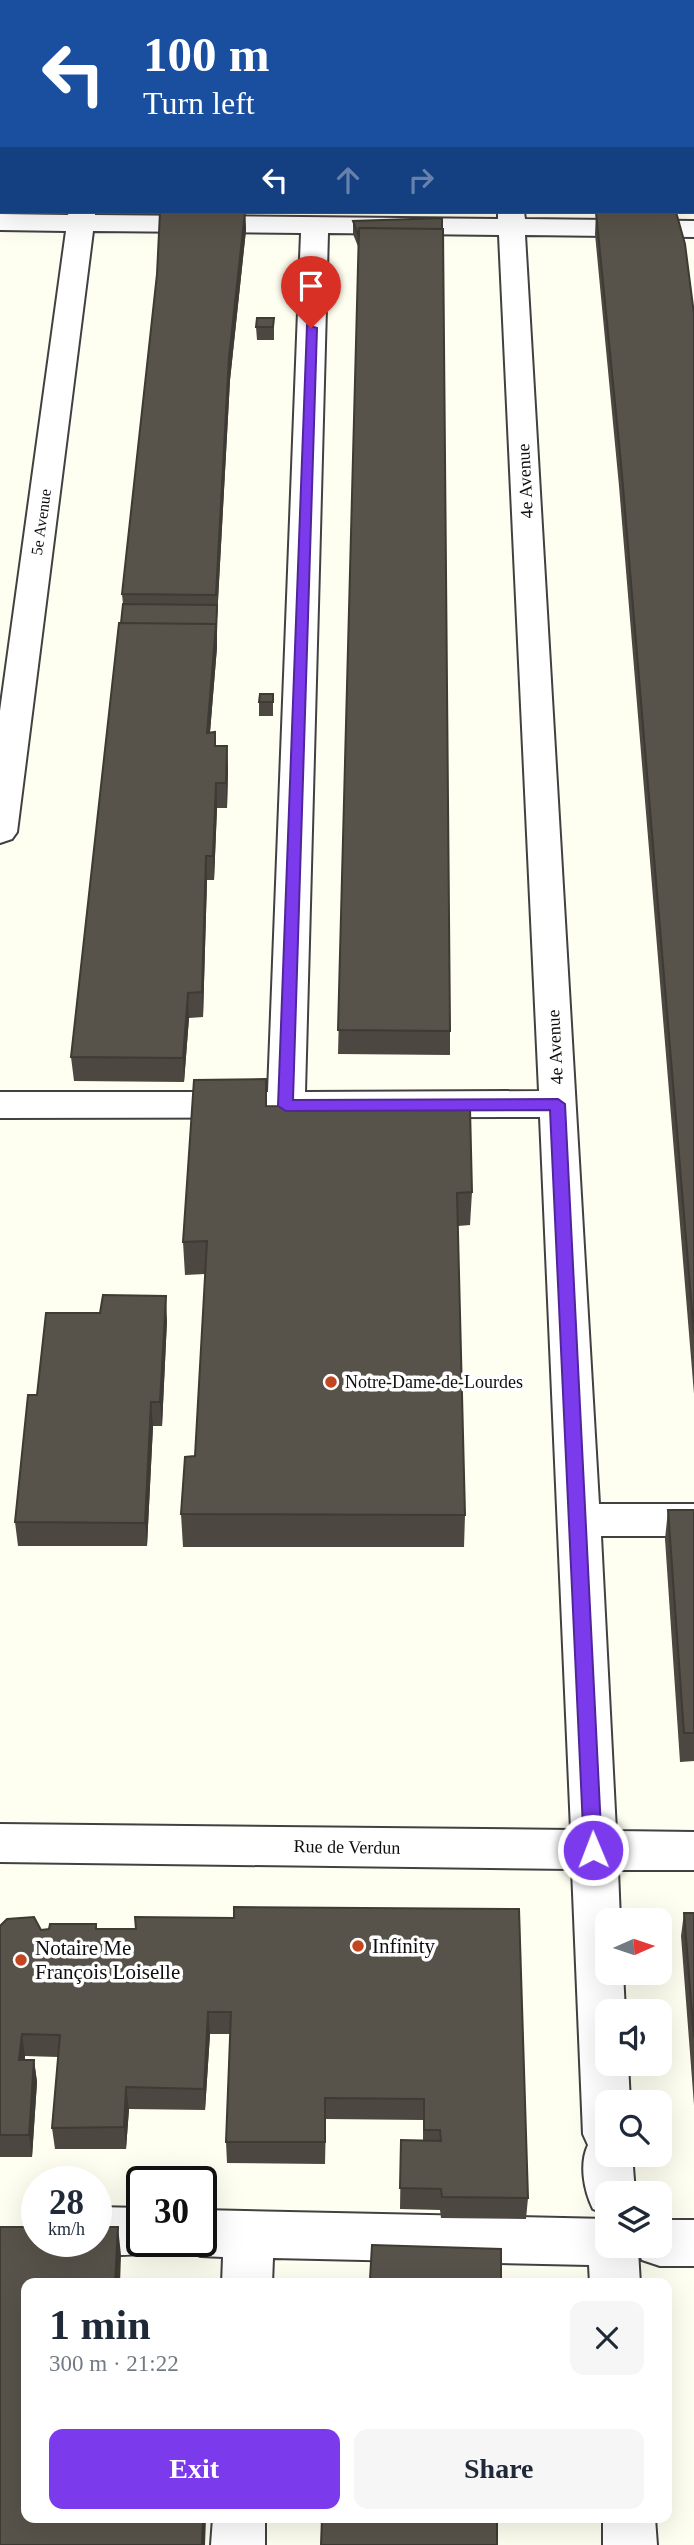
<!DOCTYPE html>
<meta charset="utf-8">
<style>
body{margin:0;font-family:Georgia,serif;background:#f6f6f7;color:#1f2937;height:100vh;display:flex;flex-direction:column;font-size:26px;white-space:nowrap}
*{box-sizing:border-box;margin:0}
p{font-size:23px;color:#747a83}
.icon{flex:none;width:38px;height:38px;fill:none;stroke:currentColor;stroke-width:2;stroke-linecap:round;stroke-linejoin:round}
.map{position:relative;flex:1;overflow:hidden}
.drawer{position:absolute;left:21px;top:2278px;width:651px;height:245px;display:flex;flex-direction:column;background:#fff;border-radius:14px;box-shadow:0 7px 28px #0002}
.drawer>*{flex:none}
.banner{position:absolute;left:0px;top:0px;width:695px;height:214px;box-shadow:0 7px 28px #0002;background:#1a4fa0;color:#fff;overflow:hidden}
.needle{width:46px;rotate:87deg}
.controls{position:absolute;left:595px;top:1908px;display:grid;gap:14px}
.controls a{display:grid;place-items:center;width:77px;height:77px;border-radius:14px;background:#fff;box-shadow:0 7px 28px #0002;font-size:35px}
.speed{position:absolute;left:21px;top:2166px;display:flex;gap:14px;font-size:35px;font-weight:700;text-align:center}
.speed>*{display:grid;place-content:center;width:91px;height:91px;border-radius:50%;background:#fff;box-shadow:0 7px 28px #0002;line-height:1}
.speed small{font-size:18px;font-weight:400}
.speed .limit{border:4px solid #111;border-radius:10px;background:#fff;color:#111}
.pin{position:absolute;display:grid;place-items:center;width:60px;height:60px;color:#fff;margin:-72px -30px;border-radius:50% 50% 50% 0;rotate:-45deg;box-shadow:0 0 7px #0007}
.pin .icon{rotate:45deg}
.me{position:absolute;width:77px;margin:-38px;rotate:359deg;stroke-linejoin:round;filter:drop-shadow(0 0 5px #0008)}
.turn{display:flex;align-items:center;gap:24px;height:147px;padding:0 28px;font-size:32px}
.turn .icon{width:91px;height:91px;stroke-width:2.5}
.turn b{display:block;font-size:49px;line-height:60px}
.lanes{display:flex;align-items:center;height:66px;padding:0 28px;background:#0003;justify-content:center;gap:35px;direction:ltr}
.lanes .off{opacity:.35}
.round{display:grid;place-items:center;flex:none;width:74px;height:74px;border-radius:14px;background:#f6f6f7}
.summary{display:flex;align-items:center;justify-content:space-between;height:119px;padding:0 28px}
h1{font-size:42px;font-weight:700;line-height:52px}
.primary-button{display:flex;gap:14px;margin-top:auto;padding:14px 28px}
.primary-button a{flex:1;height:80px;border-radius:14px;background:#7c3aed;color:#fff;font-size:28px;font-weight:700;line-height:80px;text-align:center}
.primary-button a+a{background:#f6f6f7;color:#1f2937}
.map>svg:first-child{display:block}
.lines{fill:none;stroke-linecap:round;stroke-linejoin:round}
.minor-casing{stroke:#414141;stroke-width:4}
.minor{fill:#fff;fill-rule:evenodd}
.wall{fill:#4c4740}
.shaded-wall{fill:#3e3a34}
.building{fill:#58534a;stroke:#3e3a34;stroke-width:2}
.route{fill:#7c3aed;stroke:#51269a;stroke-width:2}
.poi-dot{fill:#c44621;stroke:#fff;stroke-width:2.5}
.labels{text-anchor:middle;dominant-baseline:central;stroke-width:7;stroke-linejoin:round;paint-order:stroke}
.far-street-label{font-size:16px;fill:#0e0e0e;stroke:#fff}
.street-label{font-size:18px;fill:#0e0e0e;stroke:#fff}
.poi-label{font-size:18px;fill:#0e0e0e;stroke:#fff;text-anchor:start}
.near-poi-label{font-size:21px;fill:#0e0e0e;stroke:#fff;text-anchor:start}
</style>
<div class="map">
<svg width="694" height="2545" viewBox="0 0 694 2545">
<rect width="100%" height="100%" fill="#fefff0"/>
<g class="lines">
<defs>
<path id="minor" d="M0,0H34L35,2H2L0,9Z
M99,0H123L98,2Z
M296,0H320V2H296Z
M489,0H513V2H489Z
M675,0H694V7L693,2Z
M0,100H2V116H0Z
M693,104H694V120H693Z
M69,212H95V215L498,219V212H524L525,219L694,221V237L525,235L599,1504H694V1536H601L616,1831L694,1832V1870H618L620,1920H607V1972H623L625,2011H607V2063H628L630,2102H607V2154H632L635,2193H607V2215L593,2209C584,2191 579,2164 588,2145L583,2134L572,1869L0,1862V1824L571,1830L540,1117L0,1118V1092H268L301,233L93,231L17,832L12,839L0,843V711L66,231L0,230V214L68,215ZM328,233L499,235L539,1091L305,1092Z
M96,2207L142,2208V2242H162L160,2248C134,2258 104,2257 78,2247L76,2242H96Z
M201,2210L607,2219V2245H660V2220H694V2266H660L642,2260L638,2250L640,2284H590L589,2265L273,2258L272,2284H222L223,2257L201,2256L183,2250L180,2242H201Z
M213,2518H265V2545H211Z
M603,2518H655L657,2545H603Z"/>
</defs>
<use href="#minor" class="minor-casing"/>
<use href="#minor" class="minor"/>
</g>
<path class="wall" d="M0,12H2V66H0Z
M693,13H694V75H693Z
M0,116H2V181H0Z
M693,124H694V191H693Z
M245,212L246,230L230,380L217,619V647L210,732H215L216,746H227L228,770L227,808H217L214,880H207L203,1017L189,1018L184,1082L74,1081L71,1057L123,604L122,594L157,274Z
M596,212L694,314V1394L619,486L595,234Z
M442,218L450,1031V1055L338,1054L359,249L353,234V221Z
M274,318V340H257L256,327Z
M273,694V716H259V702Z
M266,1106L472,1192L470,1225L458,1226L465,1515L464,1547H183L181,1514L195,1456L205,1274L185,1275L183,1242Z
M167,1320L162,1426H153L147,1546H18L15,1522L37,1395Z
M668,1510H694V1761L680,1762L665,1539Z
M684,1913H694V2105L681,1936Z
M234,1918L528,2198L526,2219L441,2218L440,2210L400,2209L401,2140L423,2141V2120L326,2119L325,2164L227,2163L226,2142L230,2034H210L205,2110L129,2109L126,2149H55L52,2128L58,2057L25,2056V2060H34L37,2082L32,2157H0V1926L41,1930L136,1929Z
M372,2245L501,2284H370Z"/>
<path class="shaded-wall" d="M245,212L246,230L230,380L217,619V647L208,757L207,733L217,605L229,357Z
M227,746L228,770L227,808L226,783Z
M216,783L217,808L214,880L213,856Z
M206,856L207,880L203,1017L202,992Z
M188,993L189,1018L184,1082L183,1058Z
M166,1296L167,1320L162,1426L160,1402Z
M151,1402L153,1426L147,1546L145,1523Z
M208,2012L210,2034L205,2110L204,2089Z
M22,2034L25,2056L22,2082L19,2060Z
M34,2060L37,2082L32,2157L29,2135Z
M126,2087L129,2109L126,2149L124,2127Z
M118,2227L121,2255L120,2284H115Z
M203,2518H206L205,2545H202Z"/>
<path class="building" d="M572,0H604L605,2H572Z
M0,12H2V44H0Z
M693,13H694V53H693Z
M0,116H2V159H0Z
M693,124H694V169H693Z
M160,212H245L229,357L216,595L122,594L157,274Z
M596,212H676L685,244L694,314V1334L621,463Z
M442,218V229L359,228V237L353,221Z
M359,228L443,229L450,1031L338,1030Z
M257,318H274L273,327H256Z
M123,604L217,605L216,634V624L121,623Z
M119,623L216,624L207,733L215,732V746H227L226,783H216L213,856H206L202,992L188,993L183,1058L71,1057Z
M260,694H273V702H259Z
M266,1079V1106L470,1108L472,1192L457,1193L465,1515L181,1514L185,1457L195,1456L207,1241L183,1242L194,1080Z
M103,1295L166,1296L160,1402H151L145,1523L15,1522L28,1395H37L46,1313H100Z
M668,1510H694V1733H684Z
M234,1907L519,1909L528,2198L442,2197L441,2189L400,2188L401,2140L441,2141L440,2130H424V2099L325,2098V2142H226L231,2012H208L204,2089L126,2087L124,2127L52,2128L60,2035L22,2034L19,2060H34L29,2135H0V1926L7,1919L34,1917L41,1930L49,1929L50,1924H96V1929H136L135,1917L234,1918Z
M684,1913H694V2038Z
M0,2227H37V2242H96V2227H118L115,2284H26V2518H203L202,2545H0Z
M372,2245L501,2249V2284H393V2280L370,2279Z
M322,2518H497V2545H321Z"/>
<path class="route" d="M307,325L317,328L293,1100L558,1099L565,1104L602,1850L600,1856H586L584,1850L550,1110L286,1111L278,1106Z"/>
<g class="poi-dot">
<circle cx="331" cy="1382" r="7"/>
<circle cx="358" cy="1946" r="7"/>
<circle cx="21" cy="1960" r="7"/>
</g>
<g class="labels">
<g class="far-street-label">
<text transform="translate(41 522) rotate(-82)">5e Avenue</text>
</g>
<g class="street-label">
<text transform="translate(525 481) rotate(-93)">4e Avenue</text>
<text transform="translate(555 1047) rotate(-93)">4e Avenue</text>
<text transform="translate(347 1847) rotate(1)">Rue de Verdun</text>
</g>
<g class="poi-label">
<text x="345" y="1382">Notre-Dame-de-Lourdes</text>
</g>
<g class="near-poi-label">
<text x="372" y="1946">Infinity</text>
<text x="35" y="1948">Notaire Me<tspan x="35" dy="24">François Loiselle</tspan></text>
</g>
</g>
</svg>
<div class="controls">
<a><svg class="needle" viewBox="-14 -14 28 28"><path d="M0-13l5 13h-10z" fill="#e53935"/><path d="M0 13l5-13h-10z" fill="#747a83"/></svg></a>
<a><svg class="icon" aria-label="sound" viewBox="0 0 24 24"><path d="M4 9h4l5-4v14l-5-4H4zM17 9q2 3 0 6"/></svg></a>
<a><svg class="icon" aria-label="search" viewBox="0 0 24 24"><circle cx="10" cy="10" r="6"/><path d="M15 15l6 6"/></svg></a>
<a><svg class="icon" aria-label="layers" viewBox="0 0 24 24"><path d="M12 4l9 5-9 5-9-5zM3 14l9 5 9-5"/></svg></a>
</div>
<div class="speed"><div>28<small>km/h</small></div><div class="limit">30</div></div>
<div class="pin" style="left:311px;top:328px;background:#d93025"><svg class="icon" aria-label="arrive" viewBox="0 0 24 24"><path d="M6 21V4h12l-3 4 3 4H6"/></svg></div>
<svg class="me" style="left:593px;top:1850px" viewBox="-20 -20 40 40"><circle r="17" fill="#7c3aed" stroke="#fff" stroke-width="3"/><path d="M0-11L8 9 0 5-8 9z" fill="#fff"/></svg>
<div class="banner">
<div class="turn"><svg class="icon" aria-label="left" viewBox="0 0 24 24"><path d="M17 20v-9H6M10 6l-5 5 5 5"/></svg><div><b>100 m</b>Turn left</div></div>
<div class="lanes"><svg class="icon" aria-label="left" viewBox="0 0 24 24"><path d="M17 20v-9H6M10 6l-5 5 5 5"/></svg><svg class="icon off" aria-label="ahead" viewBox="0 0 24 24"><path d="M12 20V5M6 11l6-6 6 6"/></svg><svg class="icon off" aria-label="right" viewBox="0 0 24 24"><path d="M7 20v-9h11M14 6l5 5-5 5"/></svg></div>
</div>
<section class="drawer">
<div class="summary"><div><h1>1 min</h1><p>300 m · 21:22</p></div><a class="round"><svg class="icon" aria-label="close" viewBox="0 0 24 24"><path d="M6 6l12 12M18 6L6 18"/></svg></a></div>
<div class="primary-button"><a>Exit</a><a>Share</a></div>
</section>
</div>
